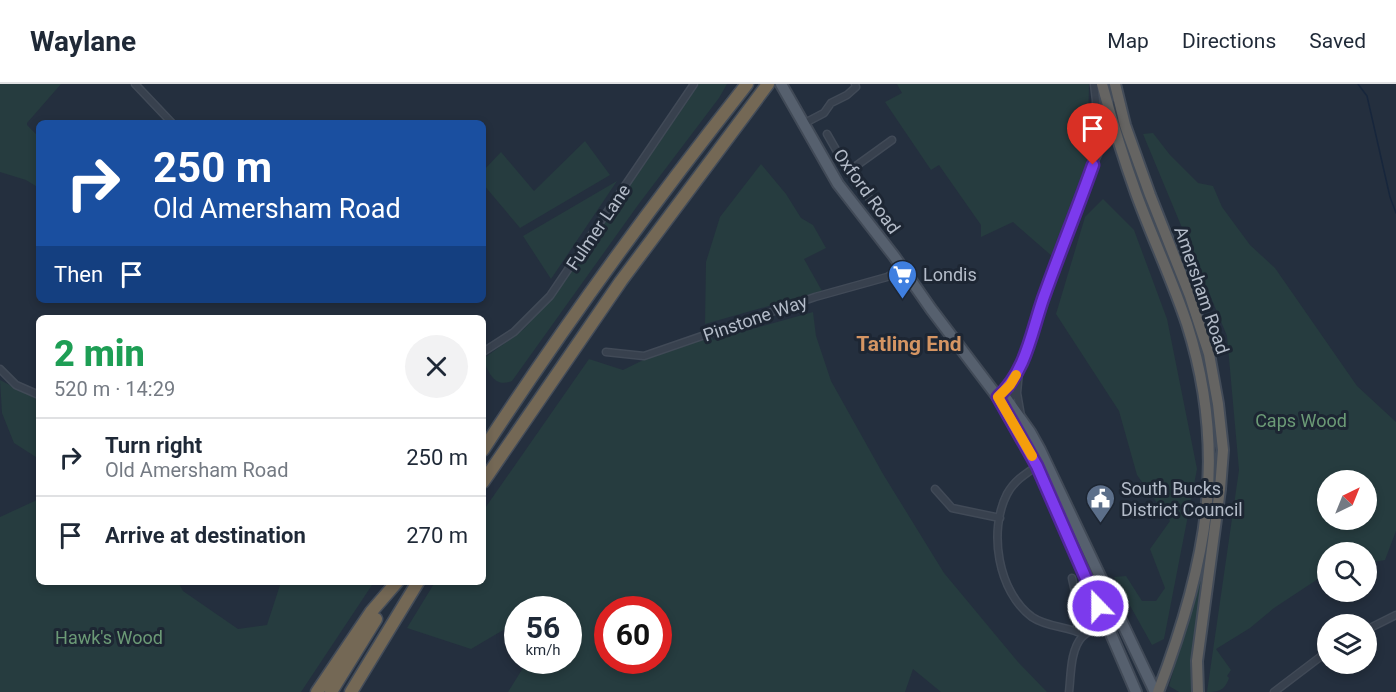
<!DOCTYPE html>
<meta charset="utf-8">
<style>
body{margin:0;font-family:Roboto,sans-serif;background:#f2f2f3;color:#1f2937;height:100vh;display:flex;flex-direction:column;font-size:22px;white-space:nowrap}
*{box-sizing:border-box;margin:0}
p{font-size:20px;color:#747a83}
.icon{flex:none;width:33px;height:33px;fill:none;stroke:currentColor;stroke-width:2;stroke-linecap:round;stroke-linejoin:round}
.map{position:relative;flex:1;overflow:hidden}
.sheet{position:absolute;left:36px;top:231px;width:450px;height:270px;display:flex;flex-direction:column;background:#fff;border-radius:9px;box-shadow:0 3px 9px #0003}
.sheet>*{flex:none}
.guide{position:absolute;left:36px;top:36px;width:450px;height:183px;border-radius:9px;box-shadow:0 3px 9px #0003;background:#1a4fa0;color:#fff;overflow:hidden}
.needle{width:39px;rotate:43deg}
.buttons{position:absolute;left:1317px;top:386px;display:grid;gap:12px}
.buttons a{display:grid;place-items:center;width:60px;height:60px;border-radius:50%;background:#fff;box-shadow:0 3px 9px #0003;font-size:30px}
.speed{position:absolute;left:504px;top:512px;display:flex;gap:12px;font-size:30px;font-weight:700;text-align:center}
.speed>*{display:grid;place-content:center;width:78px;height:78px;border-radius:50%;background:#fff;box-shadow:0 3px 9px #0003;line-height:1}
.speed small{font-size:15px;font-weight:400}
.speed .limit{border:9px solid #d22;background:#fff;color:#111}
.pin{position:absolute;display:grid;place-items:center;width:51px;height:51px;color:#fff;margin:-62px -26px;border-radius:50% 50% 50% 0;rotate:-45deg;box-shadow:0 0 6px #0007}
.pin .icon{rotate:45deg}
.me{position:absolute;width:66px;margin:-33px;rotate:338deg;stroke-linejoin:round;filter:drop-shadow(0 0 4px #0008)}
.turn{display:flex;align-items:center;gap:21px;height:126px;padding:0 18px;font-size:27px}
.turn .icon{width:78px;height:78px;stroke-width:2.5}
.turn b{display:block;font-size:42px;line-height:51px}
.then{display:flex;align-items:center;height:57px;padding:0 18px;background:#0003;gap:12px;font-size:22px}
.round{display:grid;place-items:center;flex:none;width:63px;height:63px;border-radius:32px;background:#f2f2f3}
.headline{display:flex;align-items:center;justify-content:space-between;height:102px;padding:0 18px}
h1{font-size:36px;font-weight:800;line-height:45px;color:#1e9e55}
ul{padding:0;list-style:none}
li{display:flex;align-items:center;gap:18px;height:78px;padding:0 18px;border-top:2px solid #e0e1e3}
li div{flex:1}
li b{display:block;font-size:22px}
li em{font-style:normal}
header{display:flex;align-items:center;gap:36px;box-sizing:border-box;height:84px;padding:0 30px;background:#fff;border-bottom:2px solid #e0e1e3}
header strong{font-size:28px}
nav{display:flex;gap:33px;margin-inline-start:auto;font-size:21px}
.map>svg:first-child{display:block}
.green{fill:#263c3f;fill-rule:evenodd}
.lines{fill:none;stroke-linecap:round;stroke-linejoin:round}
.stream{stroke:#17263c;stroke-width:1.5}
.minor-casing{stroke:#414a57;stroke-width:9}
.primary-casing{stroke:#414a57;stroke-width:14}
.trunk-casing{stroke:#434c59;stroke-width:14}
.motorway-casing{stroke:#434c59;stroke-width:15}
.minor{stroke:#38414e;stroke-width:6}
.primary{stroke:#56606e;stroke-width:10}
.trunk{stroke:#656462;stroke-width:10}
.motorway{stroke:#746855;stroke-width:12}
.route-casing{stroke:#51269a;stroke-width:15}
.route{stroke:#7c3aed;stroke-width:10}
.slow{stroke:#f59e0b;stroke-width:10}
.labels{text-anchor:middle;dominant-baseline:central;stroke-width:6;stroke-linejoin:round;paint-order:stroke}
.street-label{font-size:18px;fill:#b4bcc9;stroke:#1d2633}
.poi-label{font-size:18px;fill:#b4bcc9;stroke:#1d2633;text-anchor:start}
.park-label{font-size:18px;fill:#6b9a76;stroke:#1d2633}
.quarter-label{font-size:21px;font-weight:bold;fill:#d59563;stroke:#1d2633}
</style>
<header>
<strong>Waylane</strong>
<nav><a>Map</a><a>Directions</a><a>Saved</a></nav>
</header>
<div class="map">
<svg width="1396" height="608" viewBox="0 0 1396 608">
<rect width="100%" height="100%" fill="#242f3e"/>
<path class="green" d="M0,0H61L27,39V41L39,53V104L26,96L0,88Z
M699,0H727L719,14L638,121L512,297C494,304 489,289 483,275L524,245L560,204Z
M897,0H1089L1087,87L1053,173L1013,138L981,153V141L939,81L931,86L885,18L902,9Z
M1153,49L1170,71L1198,99L1213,102L1222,123L1250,161L1275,184L1357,302L1396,338V447L1385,476L1367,479L1366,468H1328L1327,489L1274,524L1250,544L1216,565L1231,586L1227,592L1229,594C1225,606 1219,608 1207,608L1239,386L1227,252L1143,50ZM1328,396H1366V435H1328Z
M585,57L610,91L520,144L483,100V87L501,68L534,107Z
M761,80L786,110L801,134L813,141L826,164L804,175L822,207L705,240L706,178L720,133Z
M617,97L551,195L523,152Z
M1103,115L1134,146L1167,235L1197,385L1164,555L1152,561L1114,493L1126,492L1142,517H1156L1165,504L1150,465L1170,437L1137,391L1119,327L1056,230L1085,133Z
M813,228L816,252L831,297L883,390L944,489L1018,578L1047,608H941L913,585L905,608H508L528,576H568V525H518L517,538L471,565L407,544L435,498H483V427L589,275L623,286L708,244L713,256ZM608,525H658V576H608Z
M0,296L39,316V375L14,359L2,329Z
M39,415V498H178L183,507L238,545L267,541L281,498H374L301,608H0V433Z
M1205,476L1194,608H1179L1169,602Z"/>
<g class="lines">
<path class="stream" d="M1358,0L1367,12L1390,113L1396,129"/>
<defs>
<path id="minor" d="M135,0L172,39
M803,40L824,29L831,19L847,11L856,3L855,0
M827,50L843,78L872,118
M1093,77L1096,17L1094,0
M849,87L892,56
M483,268L514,248L550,212L694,0
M606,268L644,272L815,213L887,193L902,184
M0,285L16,301L39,311
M1017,309L1021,332
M1002,310L1019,287
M1005,318L1017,309L1019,287L1043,216L1093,81L1115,34L1116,19
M1037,382C1025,390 1014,397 1007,410C988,447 998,508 1032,533C1048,544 1069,542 1084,551
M935,405L952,424L1000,434
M1072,494L1078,522L1077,548
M1366,546L1396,531
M1069,608C1071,592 1070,566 1082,553C1091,544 1107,538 1119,531
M1274,608L1328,567"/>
<path id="primary" d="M781,0L838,100L894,172L931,225L1003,320L1016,343L1037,382L1065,443L1136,608
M1003,310L1030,348L1040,366L1155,608"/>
<path id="trunk" d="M1102,0C1112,37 1123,73 1136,109C1152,153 1172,195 1187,240C1229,371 1206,483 1158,608
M1115,0L1125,41L1150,111L1190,212L1209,270L1218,320L1223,366L1220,405L1197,577L1198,608"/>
<path id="motorway" d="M483,366C565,240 654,118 747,0
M483,398L621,197L768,0
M317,608L371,528L397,498
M331,608L376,535
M351,608L418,498"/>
</defs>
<use href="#minor" class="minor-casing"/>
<use href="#primary" class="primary-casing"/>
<use href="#trunk" class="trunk-casing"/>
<use href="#motorway" class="motorway-casing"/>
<use href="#minor" class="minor"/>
<use href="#primary" class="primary"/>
<use href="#trunk" class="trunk"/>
<use href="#motorway" class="motorway"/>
</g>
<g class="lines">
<defs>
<path id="route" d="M1093,81C1077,126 1059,170 1043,215C1031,250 1026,287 998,313L1037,382L1098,522"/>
</defs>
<use href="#route" class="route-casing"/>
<use href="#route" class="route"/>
<path class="slow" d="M1016,291L1010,301L998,313L1032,372"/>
</g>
<defs>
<symbol id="supermarket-pin" viewBox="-11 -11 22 30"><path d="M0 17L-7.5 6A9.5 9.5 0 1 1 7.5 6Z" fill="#3f7fe0" stroke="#1d2633"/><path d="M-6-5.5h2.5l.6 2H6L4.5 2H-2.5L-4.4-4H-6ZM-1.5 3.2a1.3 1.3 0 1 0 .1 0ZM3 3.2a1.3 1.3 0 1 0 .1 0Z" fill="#fff"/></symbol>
<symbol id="civic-pin" viewBox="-11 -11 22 30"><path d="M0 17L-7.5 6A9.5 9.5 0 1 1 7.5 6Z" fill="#5c6f8a" stroke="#1d2633"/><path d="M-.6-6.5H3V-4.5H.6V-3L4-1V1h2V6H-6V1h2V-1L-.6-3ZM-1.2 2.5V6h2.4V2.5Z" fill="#fff"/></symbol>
</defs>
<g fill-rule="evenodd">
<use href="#supermarket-pin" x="886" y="174" width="33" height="45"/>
<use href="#civic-pin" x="1084" y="398" width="33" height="45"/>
</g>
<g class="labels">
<g class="street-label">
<text transform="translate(867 107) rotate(54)">Oxford Road</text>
<text transform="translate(598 143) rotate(-56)">Fulmer Lane</text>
<text transform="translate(1202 206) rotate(71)">Amersham Road</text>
<text transform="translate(755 234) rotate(-19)">Pinstone Way</text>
</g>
<g class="poi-label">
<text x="923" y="190">Londis</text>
<text x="1121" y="404">South Bucks<tspan x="1121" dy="21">District Council</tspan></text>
</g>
<g class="park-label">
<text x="1301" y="336">Caps Wood</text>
<text x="109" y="553">Hawk's Wood</text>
</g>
<g class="quarter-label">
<text x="909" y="260">Tatling End</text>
</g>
</g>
</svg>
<div class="buttons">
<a><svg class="needle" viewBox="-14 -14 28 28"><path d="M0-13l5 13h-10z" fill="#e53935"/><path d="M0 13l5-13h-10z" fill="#747a83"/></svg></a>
<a><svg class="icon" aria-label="search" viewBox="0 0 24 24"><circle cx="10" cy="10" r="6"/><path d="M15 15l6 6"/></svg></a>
<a><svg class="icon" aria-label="layers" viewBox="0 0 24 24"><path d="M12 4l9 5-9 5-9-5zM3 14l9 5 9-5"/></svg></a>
</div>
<div class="speed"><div>56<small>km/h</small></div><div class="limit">60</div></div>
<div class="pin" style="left:1093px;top:81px;background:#d93025"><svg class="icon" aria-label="arrive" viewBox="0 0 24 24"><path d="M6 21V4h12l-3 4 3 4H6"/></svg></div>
<svg class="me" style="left:1098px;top:522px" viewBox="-20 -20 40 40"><circle r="17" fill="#7c3aed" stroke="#fff" stroke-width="3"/><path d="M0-11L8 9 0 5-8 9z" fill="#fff"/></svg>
<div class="guide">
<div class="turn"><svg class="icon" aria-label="right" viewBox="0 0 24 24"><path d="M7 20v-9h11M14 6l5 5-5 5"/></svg><div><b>250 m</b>Old Amersham Road</div></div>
<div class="then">Then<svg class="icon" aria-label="arrive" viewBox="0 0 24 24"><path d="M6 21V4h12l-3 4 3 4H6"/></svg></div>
</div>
<section class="sheet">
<div class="headline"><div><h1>2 min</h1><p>520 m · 14:29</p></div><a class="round"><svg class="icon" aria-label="close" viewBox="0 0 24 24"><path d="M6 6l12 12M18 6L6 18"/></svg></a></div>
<ul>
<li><svg class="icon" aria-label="right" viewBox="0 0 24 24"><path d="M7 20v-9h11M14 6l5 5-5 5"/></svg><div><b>Turn right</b><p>Old Amersham Road</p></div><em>250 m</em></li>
<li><svg class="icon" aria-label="arrive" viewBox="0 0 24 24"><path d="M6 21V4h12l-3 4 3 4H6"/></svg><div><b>Arrive at destination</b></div><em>270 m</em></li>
</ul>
</section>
</div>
